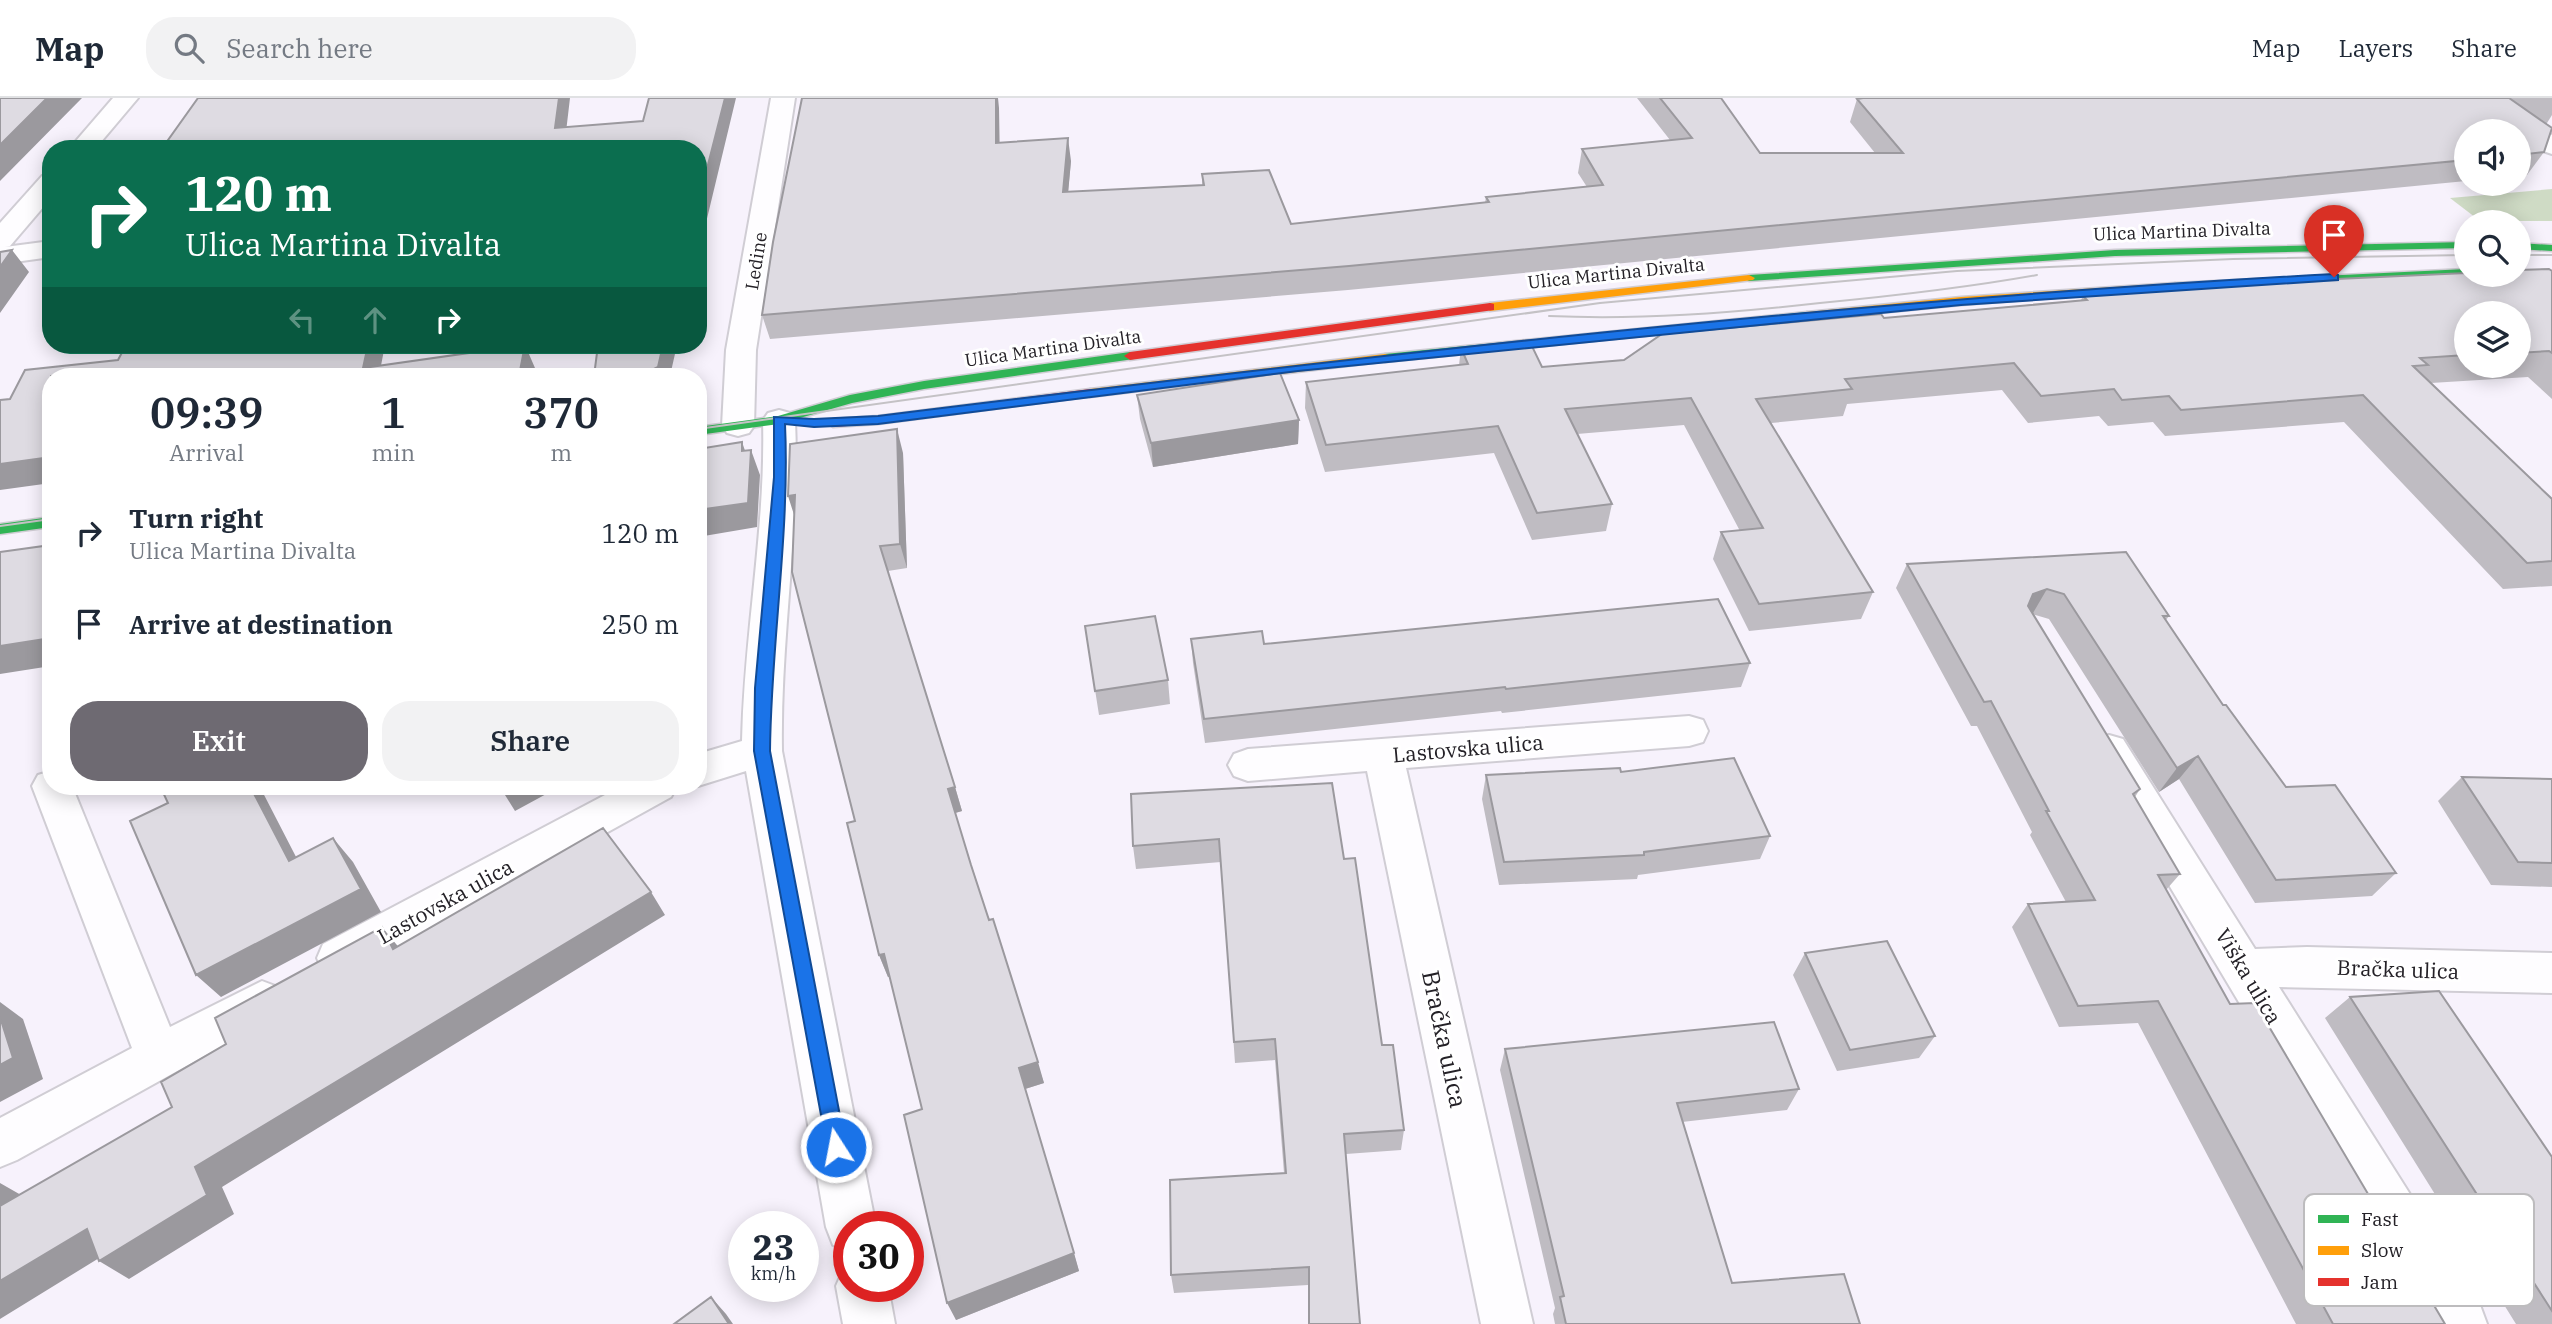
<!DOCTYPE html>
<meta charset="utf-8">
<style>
body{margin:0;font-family:"IBM Plex Serif",serif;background:#f2f2f3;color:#1f2937;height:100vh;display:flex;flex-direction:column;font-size:26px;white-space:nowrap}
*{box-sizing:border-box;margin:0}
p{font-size:23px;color:#747a83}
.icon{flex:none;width:38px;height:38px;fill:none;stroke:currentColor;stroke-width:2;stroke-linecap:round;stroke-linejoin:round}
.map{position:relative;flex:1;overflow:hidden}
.details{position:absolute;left:42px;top:270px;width:665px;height:427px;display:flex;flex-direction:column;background:#fff;border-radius:28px;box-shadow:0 4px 18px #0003}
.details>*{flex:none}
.banner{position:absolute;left:42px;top:42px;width:665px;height:214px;border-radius:28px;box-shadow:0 4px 18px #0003;background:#0b6e4f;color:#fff;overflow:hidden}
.fabs{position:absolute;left:2454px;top:21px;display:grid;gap:14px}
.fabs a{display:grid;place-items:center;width:77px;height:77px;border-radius:50%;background:#fff;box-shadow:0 4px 18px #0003;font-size:35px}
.speed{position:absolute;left:728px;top:1113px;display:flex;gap:14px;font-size:35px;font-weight:700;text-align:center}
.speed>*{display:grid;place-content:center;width:91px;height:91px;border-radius:50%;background:#fff;box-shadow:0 4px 18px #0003;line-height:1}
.speed small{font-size:18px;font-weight:400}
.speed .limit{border:10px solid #d22;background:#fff;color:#111}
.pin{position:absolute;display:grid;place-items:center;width:60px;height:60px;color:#fff;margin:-72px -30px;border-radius:50% 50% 50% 0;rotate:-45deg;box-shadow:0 0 7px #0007}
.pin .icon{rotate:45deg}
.me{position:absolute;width:77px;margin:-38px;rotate:349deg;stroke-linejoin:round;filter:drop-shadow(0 0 5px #0008)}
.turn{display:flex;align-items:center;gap:24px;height:147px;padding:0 28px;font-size:32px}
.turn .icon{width:91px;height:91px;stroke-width:2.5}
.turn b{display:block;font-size:49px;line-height:60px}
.lanes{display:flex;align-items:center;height:66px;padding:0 28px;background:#0003;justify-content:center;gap:35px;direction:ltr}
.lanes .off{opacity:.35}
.eta{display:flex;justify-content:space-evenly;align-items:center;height:119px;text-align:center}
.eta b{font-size:42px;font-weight:600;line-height:49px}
.action{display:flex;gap:14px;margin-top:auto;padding:14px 28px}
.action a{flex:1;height:80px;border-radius:28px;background:#6e6a72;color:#fff;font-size:28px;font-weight:600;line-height:80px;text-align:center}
.action a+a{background:#f2f2f3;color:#1f2937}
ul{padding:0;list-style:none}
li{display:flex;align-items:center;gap:21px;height:91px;padding:0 28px}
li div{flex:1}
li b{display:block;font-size:26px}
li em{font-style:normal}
header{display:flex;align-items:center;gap:42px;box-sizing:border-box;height:98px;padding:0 35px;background:#fff;border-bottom:2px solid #e0e1e3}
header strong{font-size:33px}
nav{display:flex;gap:38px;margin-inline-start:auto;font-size:24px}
.search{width:490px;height:63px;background:#f2f2f3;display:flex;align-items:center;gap:18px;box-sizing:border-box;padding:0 24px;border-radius:28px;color:#747a83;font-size:26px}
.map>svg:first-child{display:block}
.green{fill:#cfdbc5}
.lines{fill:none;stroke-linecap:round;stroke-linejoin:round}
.street-casing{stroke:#d0cdd4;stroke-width:4}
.fast-casing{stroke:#d0cdd4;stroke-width:3}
.slow-casing{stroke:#d0cdd4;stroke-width:3}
.jam-casing{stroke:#d0cdd4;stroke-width:3}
.street{fill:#fefdff;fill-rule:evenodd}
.fast{fill:#30b455;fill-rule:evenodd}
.slow{fill:#ff9f0a;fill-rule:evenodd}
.jam{fill:#e5322d;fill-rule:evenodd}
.tram{stroke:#c4c2c5;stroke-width:2}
.wall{fill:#bfbcc2;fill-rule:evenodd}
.shaded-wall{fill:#9b999e}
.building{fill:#dedbe2;stroke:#9b999e;stroke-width:2}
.route{fill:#1a73e8;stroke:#114b97;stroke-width:2}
.labels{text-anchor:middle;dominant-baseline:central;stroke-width:6;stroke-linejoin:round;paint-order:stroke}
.far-street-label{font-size:18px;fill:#242127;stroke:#fff}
.street-label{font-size:21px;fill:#242127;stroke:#fff}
.near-street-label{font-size:24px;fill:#242127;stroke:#fff}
.key{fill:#fff;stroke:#bdbcbe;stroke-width:2}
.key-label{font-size:19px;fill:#242127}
</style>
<header>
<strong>Map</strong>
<div class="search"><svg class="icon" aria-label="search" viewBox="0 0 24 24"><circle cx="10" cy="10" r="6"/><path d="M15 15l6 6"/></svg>Search here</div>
<nav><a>Map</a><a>Layers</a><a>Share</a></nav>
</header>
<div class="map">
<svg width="2552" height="1226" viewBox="0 0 2552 1226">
<rect width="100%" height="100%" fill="#f7f2fc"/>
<path class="green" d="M2552,91V123H2480L2450,100Z"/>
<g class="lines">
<defs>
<path id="street" d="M113,0H138L95,51H69Z
M771,0H795L756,252L754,328L749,335L738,338L727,335L722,328L726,252Z
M2466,0H2494L2552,37V56L2543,53L2518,37V33H2512Z
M51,76V100L10,148L5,149L51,143V159L0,166V125L42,78Z
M779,312L790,315L795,322C800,433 780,542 782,653L876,1129H849V1153L833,1147L826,1129L746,673L698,688V656L742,643C744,536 766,430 763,322L768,315Z
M1689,618L1703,622L1708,633L1703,644L1689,648L1406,670L1533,1226H1481L1367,673L1248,683L1234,678L1228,667L1234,656L1248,651Z
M2109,637L2123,641L2255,851L2307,849L2552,855V895L2279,889L2480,1207L2487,1226H2431L2095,663L2089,652L2095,641Z
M51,673V688H72L170,929L262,883L278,889L285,903L278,917L17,1062L0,1069V1020L132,950L32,688L38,677Z
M622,688H677L671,699L355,874L339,879L323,874L317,860L323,846Z
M849,1167V1188H888L895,1226H843L836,1188L844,1170Z"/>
<path id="fast" d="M2466,144V150L2115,158L1749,183L1743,180L1749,177L2115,152Z
M2518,145L2552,147V153L2518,151Z
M2466,171V177H2469L2175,191L2169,188L2175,185Z
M1807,214L1813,218L1811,221L1385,264L1379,260L1385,256Z
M1130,254L1136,258L1134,261L924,291L852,305L779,326L698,337V329L778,318L850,297L924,283Z
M51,419V429L0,436V426Z"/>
<path id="slow" d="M1749,177L1755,180L1753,182L1490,213L1484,209L1490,205Z
M2175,185L2181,188L2179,190L1961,207L1807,222L1801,218L1807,214L1961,199Z
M1385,256L1389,257V263L1090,299L1084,295L1090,291Z"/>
<path id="jam" d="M1490,205L1494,206V212L1130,262L1124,258L1130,254Z
M1090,291L1094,292V298L878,326L833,329L827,325L833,321L878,318Z"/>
</defs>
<use href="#street" class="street-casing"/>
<use href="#fast" class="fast-casing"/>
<use href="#slow" class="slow-casing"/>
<use href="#jam" class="jam-casing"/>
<use href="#street" class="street"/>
<use href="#fast" class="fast"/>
<use href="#slow" class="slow"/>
<use href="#jam" class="jam"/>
<path class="tram" d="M2518,157H2552
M1549,218C1640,222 1730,215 1820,205C1893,198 1965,190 2037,177
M698,331L1600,205L1957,173L2233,161L2466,157
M0,428L51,421"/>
</g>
<path class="wall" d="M1637,0H1721L1760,55H1875L1850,24L1857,1L1863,0H2552V17L2547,25L2544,54L2527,77L2518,78V33H2466V83L1348,192L770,241L762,217L999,10V44L1071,63L1068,94L1202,87V76L1291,126L1485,105L1486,99L1587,89L1578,75L1582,51L1670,42Z
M2552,173V301L2528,279L2431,285L2552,401V488L2503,491L2344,324L2165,338L2153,324L2108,328L2099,318L2028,325L2002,292L1847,306L1843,318L1771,325L1873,494L1861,521L1749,533L1713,461L1721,434L1740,433L1684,327L1577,336L1612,406L1606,433L1532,442L1494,355L1325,374L1305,310L1306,284L1459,267L1461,250L1542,269L1624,262L1884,220L2081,202L2083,198L2247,185L2249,182L2337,181ZM2466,215H2518V268H2466Z
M1137,297L1299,322L1298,346L1153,369L1140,321Z
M903,355L907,470L888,473L955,689L962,713L955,715L989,822L1044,985L1025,991L1079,1173L956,1222L922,1011L890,879H888L879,857L855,723L794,416Z
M2126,454L2169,518L2166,522L2223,607L2286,689L2396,775L2372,798L2255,805L2179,681L2159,694L2049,521L2032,516L2140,691L2135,699L2180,776L2166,792L2230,906L2445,1226H2296L2138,925L2059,929L2012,829L2028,806L2066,804L2030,737L2032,734L1977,628H1971L1896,490L1907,466Z
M1085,528L1168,582L1170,606L1099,617Z
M1191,541L1264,546L1750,565L1741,589L1502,615L1501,613L1205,645L1193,565Z
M1621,674L1770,738L1760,761L1638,777L1637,781L1499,787L1482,701L1486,677Z
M2462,679L2552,681V789L2491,787L2438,703Z
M1131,696L1344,761L1382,947L1404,1032L1401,1052L1346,1056L1360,1226H1309L1308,1187L1174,1195L1171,1177L1284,1075L1275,962L1235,965L1221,764L1136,771L1133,748Z
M1805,855L1935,938L1919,960L1837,973L1793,877Z
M2350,899L2552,1059V1226H2516L2325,920Z
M1505,951L1799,991L1787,1012L1682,1024L1732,1185L1860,1226H1555L1553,1216L1555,1210L1500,972Z"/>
<path class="shaded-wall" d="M47,0H82L0,83V47Z
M559,0H570L564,51L555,30Z
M725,0H736L698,158V106Z
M996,0H998L999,10L1000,68L996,45Z
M1068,40L1071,63L1066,118L1063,94Z
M12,152L29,174L0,215V169Z
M368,247H381L384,252L379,278L363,270Z
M525,247L535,270L534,278H519Z
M663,247H677L670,278H640Z
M1299,322L1298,346L1153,369L1151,345Z
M897,331L903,355L907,470L900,446Z
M742,344L750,367L751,352L760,377L757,429L698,439V412L742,353Z
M51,359V385L0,392V366Z
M795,397L796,423L788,398Z
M2047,491L2033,515L2019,521L2033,496Z
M51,540V568L0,576V548Z
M2198,658L2179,681L2159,694L2177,670Z
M250,688H268L261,691L310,786L289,763Z
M502,688H561L515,713L500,689Z
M955,689L962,713L955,715L948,691Z
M333,740L353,764L381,814L221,899L196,877Z
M651,794L665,817L222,1089L234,1116L129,1181L99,1163L195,1069Z
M382,829L401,852L393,851Z
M884,856L893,878L888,879L879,857Z
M0,904L23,921L43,981L0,1004Z
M1038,964L1044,985L1025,991L1019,970Z
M0,1085L21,1097L0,1110Z
M87,1131L117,1149L0,1221V1183Z
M1074,1155L1079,1173L956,1222L947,1205Z
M711,1199L726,1216L733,1226H729Z"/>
<path class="building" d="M0,0H47L0,47Z
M198,0H559L555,30L643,23L649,0H725L698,106V51H150L163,49Z
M802,0H996V45L1068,40L1063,94L1204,87L1202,76L1269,72L1291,126L1489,104L1486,99L1603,87L1582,51L1692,40L1660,0H1721L1760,55H1903L1857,1L1863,0H2509L2552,30L2544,54L2518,57V33H2466V62L1349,168L762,217L773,144Z
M12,152L0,169V154Z
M2549,171L2552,173V255L2549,253L2518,255V215H2466V257L2420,260L2428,267L2413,268L2552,401V463L2527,465L2363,297L2181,312L2169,298L2122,302L2114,291L2041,298L2014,265L1845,281L1852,291L1756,301L1873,494L1759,506L1721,434L1763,430L1691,300L1565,311L1612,406L1537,415L1498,328L1326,347L1306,284L1468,266L1461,250L1529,242L1542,269L1624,262L1662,236L1881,216L1884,220L2087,202L2083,198L2252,185L2249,182L2333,177L2337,181L2466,175V177H2518V172Z
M126,247H368L363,270L525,247L519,278H51V359L0,366V302L10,301L25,272L118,262Z
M598,247H663L658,269L640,278H594Z
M1280,275L1299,322L1151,345L1137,297Z
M897,331L900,446L880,448L955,689L948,691L971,767L989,822L993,821L1038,964L1019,970L1074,1155L947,1205L904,1017L922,1011L884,856L879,857L847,725L855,723L792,474L795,397L788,398L790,346Z
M742,344V353L751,352L748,405L698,412V351Z
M51,447V540L0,548V454Z
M2126,454L2169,518H2163L2223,607H2226L2286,689L2335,687L2396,775L2276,782L2198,658L2177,670L2064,496L2047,491L2033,496L2028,508L2140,691L2133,696L2180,776L2158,777L2230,906L2255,905L2445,1226H2333L2158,903L2078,908L2028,806L2095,802L2046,713H2049L1991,603L1984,604L1907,466Z
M1718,501L1750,565L1506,591L1505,589L1204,621L1191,541L1262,533L1264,546Z
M1155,518L1168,582L1095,593L1085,528Z
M1734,660L1770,738L1644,754V757L1504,764L1486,677L1620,670L1621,674Z
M2462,679L2552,681V765L2518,764Z
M1332,685L1344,761L1355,760L1382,947H1393L1404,1032L1344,1036L1360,1226H1309V1169L1171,1177L1170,1082L1286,1075L1275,941L1234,944L1219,741L1133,748L1131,696Z
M160,688H250L289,763L333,740L361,791L196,877L130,723L168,705Z
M603,730L651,794L195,1069L207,1097L99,1163L87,1131L0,1183V1108L172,1009L161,984L226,946L215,920L382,829L393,851Z
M1887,843L1935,938L1850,952L1805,855Z
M2439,893L2552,1059V1213L2350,899Z
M0,919L13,960L0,967Z
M1774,924L1799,991L1677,1005L1732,1185L1844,1176L1860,1226H1566L1560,1199L1564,1198L1505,951Z
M711,1199L729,1226H674Z"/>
<path class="route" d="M2334,176L2338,177V182L1961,207L1298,273L878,326L814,329L785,326C790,435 771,544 770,653L846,1049L843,1055L836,1058L828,1055L754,653L755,590L774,379V319L814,321L878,318C1362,258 1847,202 2334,176Z"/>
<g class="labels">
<g class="far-street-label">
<text transform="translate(2182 133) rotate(-2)">Ulica Martina Divalta</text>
<text transform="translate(756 163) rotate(-81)">Ledine</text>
<text transform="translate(1616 175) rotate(-6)">Ulica Martina Divalta</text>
<text transform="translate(1053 250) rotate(-8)">Ulica Martina Divalta</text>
</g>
<g class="street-label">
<text transform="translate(1468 650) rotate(-5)">Lastovska ulica</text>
<text transform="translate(445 803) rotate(-29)">Lastovska ulica</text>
<text transform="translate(2398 871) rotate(2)">Bračka ulica</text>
<text transform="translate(2249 878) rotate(59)">Viška ulica</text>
</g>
<g class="near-street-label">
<text transform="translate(1445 941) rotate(78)">Bračka ulica</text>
</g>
</g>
<rect x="2304" y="1096" width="230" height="112" rx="10" class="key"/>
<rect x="2318" y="1117" width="31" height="8" fill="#30b455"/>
<rect x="2318" y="1148" width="31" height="9" fill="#ff9f0a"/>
<rect x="2318" y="1180" width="31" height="8" fill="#e5322d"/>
<g class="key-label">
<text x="2361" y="1128">Fast</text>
<text x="2361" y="1159">Slow</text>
<text x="2361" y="1191">Jam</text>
</g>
</svg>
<div class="fabs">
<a><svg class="icon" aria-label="sound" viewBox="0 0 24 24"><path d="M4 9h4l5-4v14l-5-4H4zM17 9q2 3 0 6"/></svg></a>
<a><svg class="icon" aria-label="search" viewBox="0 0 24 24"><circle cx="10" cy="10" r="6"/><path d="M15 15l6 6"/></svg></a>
<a><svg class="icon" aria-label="layers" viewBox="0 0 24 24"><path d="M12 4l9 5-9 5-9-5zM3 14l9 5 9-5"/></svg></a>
</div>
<div class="speed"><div>23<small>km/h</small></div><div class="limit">30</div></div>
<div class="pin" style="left:2334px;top:179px;background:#d93025"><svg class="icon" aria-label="arrive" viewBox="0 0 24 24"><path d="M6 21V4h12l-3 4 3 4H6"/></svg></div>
<svg class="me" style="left:836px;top:1049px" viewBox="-20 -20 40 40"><circle r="17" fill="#1a73e8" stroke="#fff" stroke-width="3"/><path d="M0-11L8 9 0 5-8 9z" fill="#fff"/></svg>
<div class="banner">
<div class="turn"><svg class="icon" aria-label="right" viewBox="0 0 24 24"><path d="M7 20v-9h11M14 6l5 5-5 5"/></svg><div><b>120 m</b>Ulica Martina Divalta</div></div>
<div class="lanes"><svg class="icon off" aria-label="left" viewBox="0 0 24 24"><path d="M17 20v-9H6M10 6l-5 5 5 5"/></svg><svg class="icon off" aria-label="ahead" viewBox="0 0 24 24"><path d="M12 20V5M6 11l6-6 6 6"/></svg><svg class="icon" aria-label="right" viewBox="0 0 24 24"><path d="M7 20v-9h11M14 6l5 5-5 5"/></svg></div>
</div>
<section class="details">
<div class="eta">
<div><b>09:39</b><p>Arrival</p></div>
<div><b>1</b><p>min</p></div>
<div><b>370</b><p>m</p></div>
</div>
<ul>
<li><svg class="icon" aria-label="right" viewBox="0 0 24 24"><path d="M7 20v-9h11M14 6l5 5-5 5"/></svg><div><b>Turn right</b><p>Ulica Martina Divalta</p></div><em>120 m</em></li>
<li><svg class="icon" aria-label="arrive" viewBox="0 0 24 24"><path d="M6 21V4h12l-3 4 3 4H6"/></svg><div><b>Arrive at destination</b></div><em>250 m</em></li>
</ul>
<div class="action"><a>Exit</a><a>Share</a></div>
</section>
</div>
